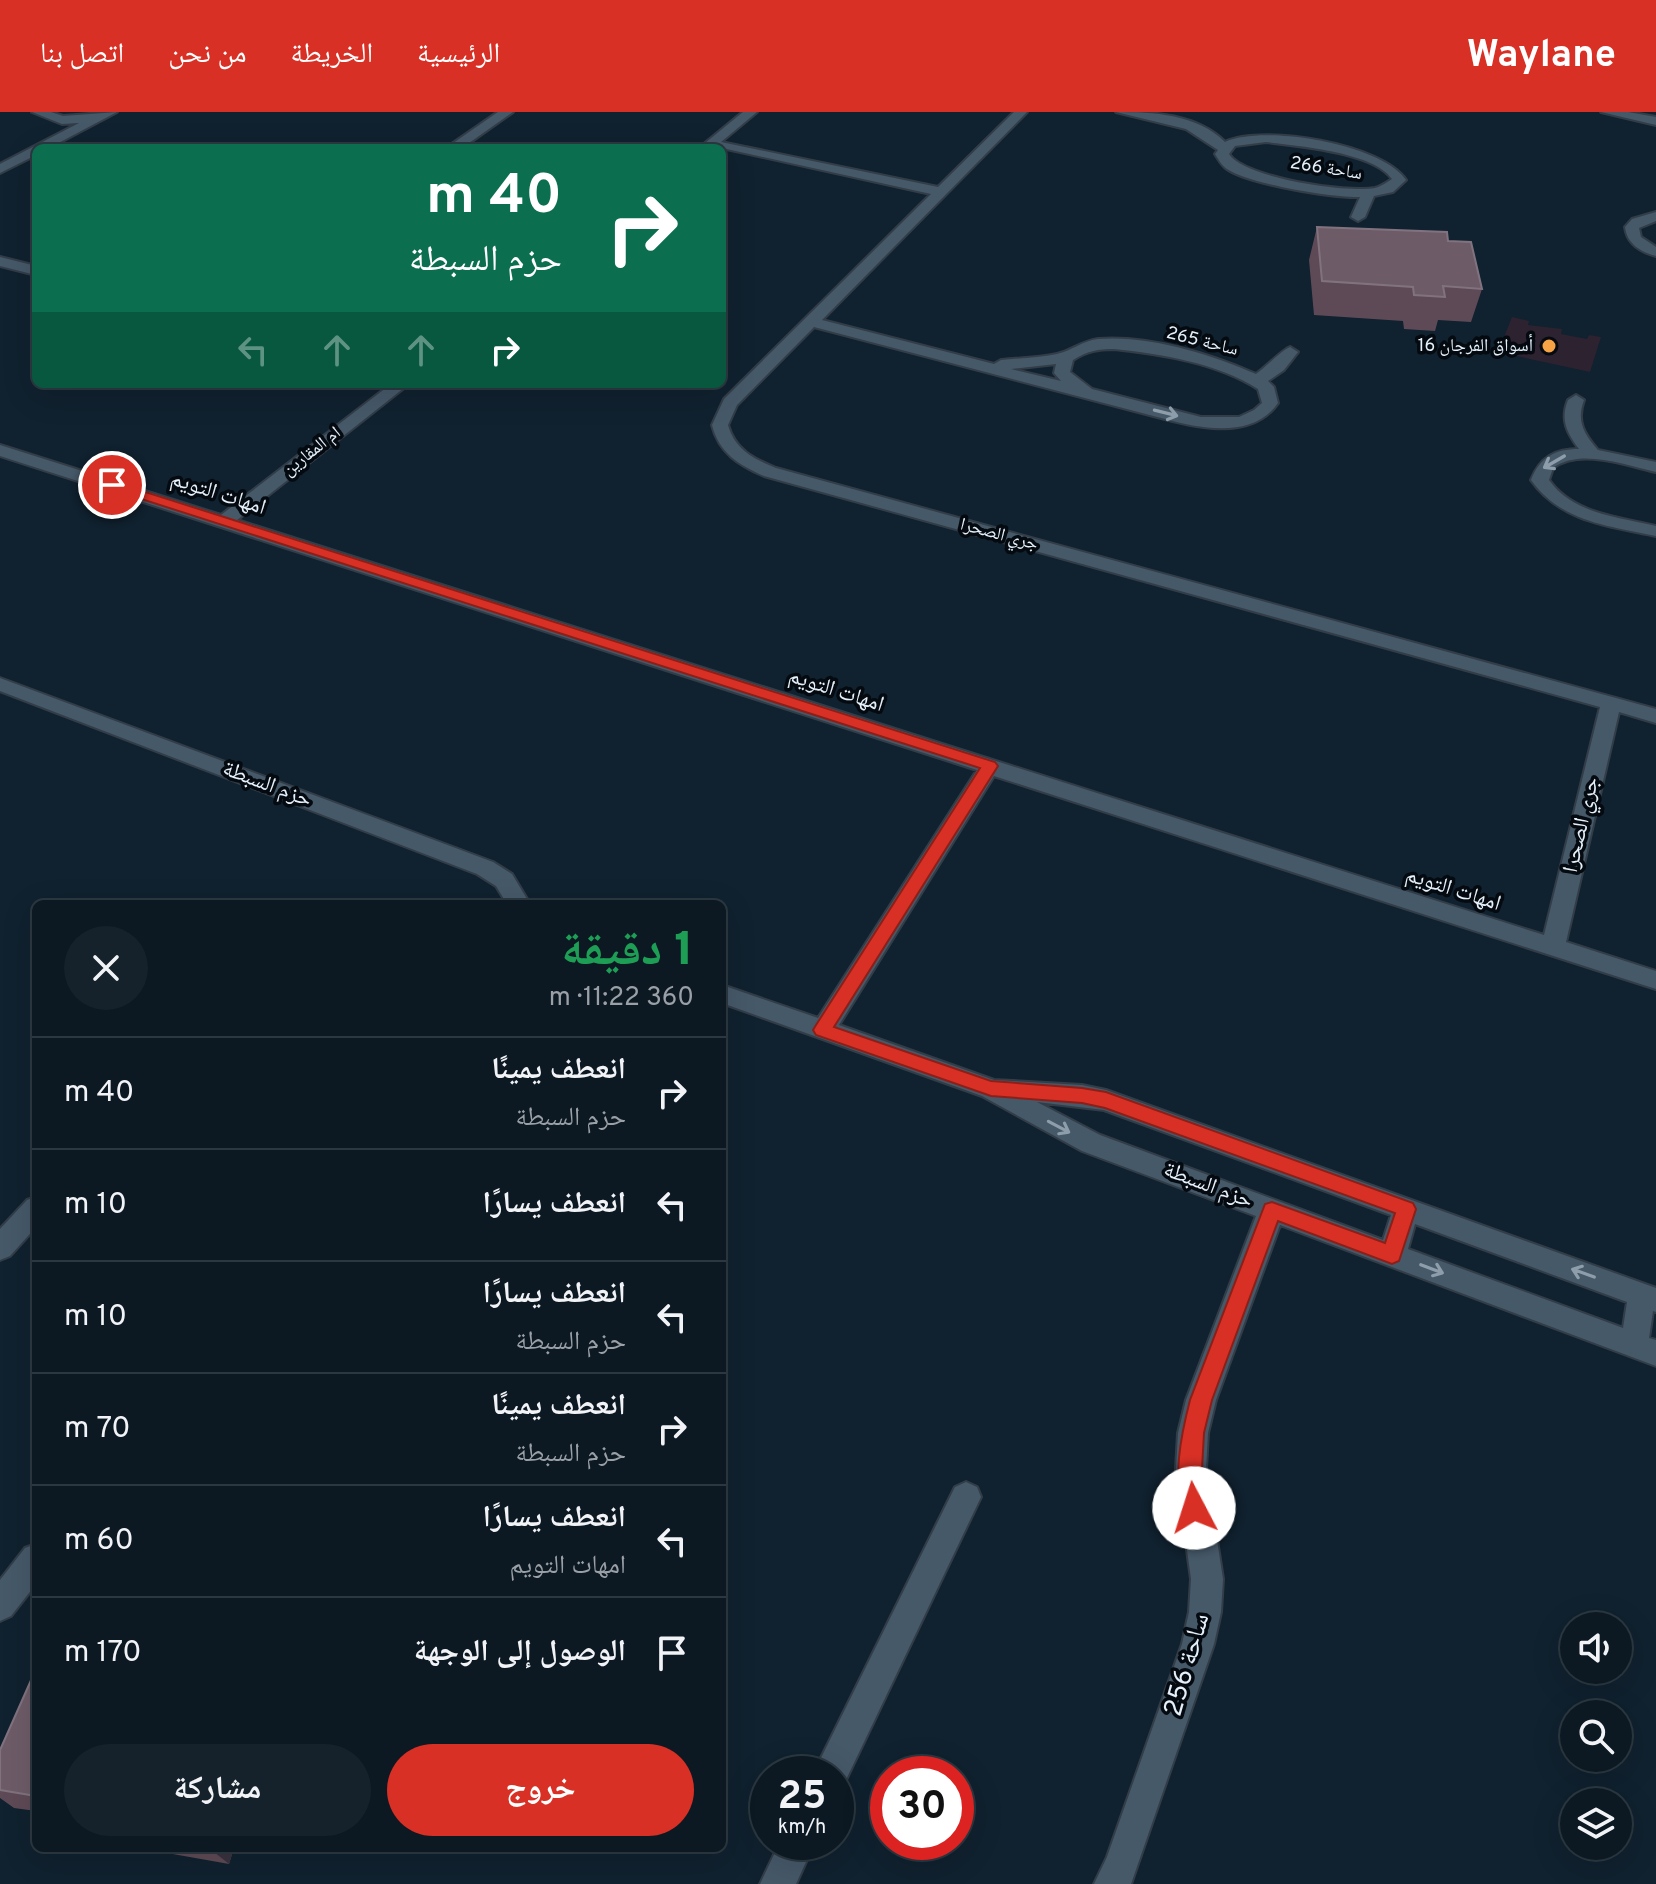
<!DOCTYPE html>
<html lang="ar">
<meta charset="utf-8">
<style>
body{margin:0;font-family:Overpass,"Noto Naskh Arabic",sans-serif;background:#15222b;color:#f1f3f6;direction:rtl;height:100vh;display:flex;flex-direction:column;font-size:30px;white-space:nowrap}
*{box-sizing:border-box;margin:0}
p{font-size:26px;color:#9aa0a6}
.icon{flex:none;width:44px;height:44px;fill:none;stroke:currentColor;stroke-width:2;stroke-linecap:round;stroke-linejoin:round}
.map{position:relative;flex:1;overflow:hidden;direction:ltr}
.sheet{position:absolute;left:32px;top:788px;width:694px;height:952px;display:flex;flex-direction:column;background:#0c1923;border-radius:12px;box-shadow:0 8px 32px #0002,0 0 0 2px #2c3841;direction:rtl}
.sheet>*{flex:none}
.top-card{position:absolute;left:32px;top:32px;width:694px;height:244px;border-radius:12px;box-shadow:0 8px 32px #0002,0 0 0 2px #2c3841;direction:rtl;background:#0b6e4f;color:#fff;overflow:hidden}
.fabs{position:absolute;left:1560px;top:1500px;display:grid;gap:16px}
.fabs a{display:grid;place-items:center;width:72px;height:72px;border-radius:50%;background:#0c1923;box-shadow:0 8px 32px #0002,0 0 0 2px #2c3841;font-size:40px}
.speed{position:absolute;left:750px;top:1644px;display:flex;gap:16px;font-size:40px;font-weight:700;text-align:center}
.speed>*{display:grid;place-content:center;width:104px;height:104px;border-radius:50%;background:#0c1923;box-shadow:0 8px 32px #0002,0 0 0 2px #2c3841;line-height:1}
.speed small{font-size:20px;font-weight:400}
.speed .limit{border:12px solid #d22;background:#fff;color:#111}
.pin{position:absolute;display:grid;place-items:center;width:68px;height:68px;color:#fff;margin:-34px;border:4px solid #fff;border-radius:50%;box-shadow:0 2px 8px #0007}
.me{position:absolute;width:88px;margin:-44px;rotate:355deg;stroke-linejoin:round;filter:drop-shadow(0 0 6px #0008)}
.turn{display:flex;align-items:center;gap:28px;height:168px;padding:0 32px;font-size:36px}
.turn .icon{width:104px;height:104px;stroke-width:2.5}
.turn b{display:block;font-size:56px;line-height:68px}
.lanes{display:flex;align-items:center;height:76px;padding:0 32px;background:#0003;justify-content:center;gap:40px;direction:ltr}
.lanes .off{opacity:.35}
.round{display:grid;place-items:center;flex:none;width:84px;height:84px;border-radius:42px;background:#15222b}
.headline{display:flex;align-items:center;justify-content:space-between;height:136px;padding:0 32px}
h1{font-size:48px;font-weight:800;line-height:60px;color:#1e9e55}
.cta{display:flex;gap:16px;margin-top:auto;padding:16px 32px}
.cta a{flex:1;height:92px;border-radius:48px;background:#d93025;color:#fff;font-size:32px;font-weight:800;line-height:92px;text-align:center}
.cta a+a{background:#15222b;color:#f1f3f6}
ul{padding:0;list-style:none}
li{display:flex;align-items:center;gap:24px;height:112px;padding:0 32px;border-top:2px solid #2c3841}
li div{flex:1}
li b{display:block;font-size:30px}
li em{font-style:normal}
header{display:flex;align-items:center;gap:48px;box-sizing:border-box;height:112px;padding:0 40px;background:#d93025;color:#fff}
header strong{font-size:38px}
nav{display:flex;gap:44px;margin-inline-start:auto;font-size:28px}
.map>svg:first-child{display:block}
.commercial{fill:#2d2230}
.lines{fill:none;stroke-linecap:round;stroke-linejoin:round}
.minor-casing{stroke:#323d48;stroke-width:4}
.minor{fill:#465969;fill-rule:evenodd}
.wall{fill:#5e4a56}
.shaded-wall{fill:#39323f}
.building{fill:#6d5c68;stroke:#80737f;stroke-width:2}
.oneway{stroke:#8e9daa}
.route{fill:#d93025;stroke:#8d1f18;stroke-width:2}
.poi-dot{fill:#f5a345;stroke:#040a10;stroke-width:3}
.labels{text-anchor:middle;dominant-baseline:central;stroke-width:7;stroke-linejoin:round;paint-order:stroke}
.far-street-label{font-size:18px;fill:#e5f0fa;stroke:#040a10}
.far-poi-label{font-size:18px;fill:#e5f0fa;stroke:#040a10;text-anchor:end}
.street-label{font-size:22px;fill:#e5f0fa;stroke:#040a10}
.near-street-label{font-size:26px;fill:#e5f0fa;stroke:#040a10}
</style>
<header>
<strong>Waylane</strong>
<nav><a>الرئيسية</a><a>الخريطة</a><a>من نحن</a><a>اتصل بنا</a></nav>
</header>
<div class="map">
<svg width="1656" height="1772" viewBox="0 0 1656 1772">
<rect width="100%" height="100%" fill="#10212f"/>
<path class="commercial" d="M1512,205L1529,209L1528,213L1562,217L1561,222L1587,227L1589,223L1601,225L1590,260L1498,240Z"/>
<g class="lines">
<defs>
<path id="minor" d="M32,0H51L63,4L117,0L49,36H36V43L0,61V52L79,11L62,12Z
M498,0H513L462,36H446Z
M743,0H757L721,30L938,75L1014,0H1027L822,208L994,252L1001,248C1019,246 1039,246 1057,242C1071,239 1082,229 1098,227C1149,223 1210,242 1256,262C1266,255 1282,238 1290,235L1298,240L1284,258L1268,269L1274,275L1278,291C1253,327 1202,317 1165,307L814,215L737,293L728,313C735,338 754,347 776,356L1656,597V611L1619,600L1566,830L1656,859V877L994,664L839,913L994,968L1082,973L1106,978L1656,1176V1200L1653,1199L1649,1226L1656,1228V1254L1280,1113L1216,1288L1208,1321L1206,1357L1223,1467L1221,1500L1214,1532L1131,1772H1094L1107,1745L1182,1532L1189,1500L1191,1467L1176,1357L1178,1321L1186,1288L1256,1104L1082,1039L982,984L722,891V873L818,906L977,658L0,344V333L221,403L391,272H409L237,408L1544,823L1600,595L764,364C739,353 719,341 712,313L724,287L931,82L722,36H699ZM1114,237C1162,242 1217,251 1258,277L1262,291L1254,298L1239,305H1201L1092,277L1070,260L1073,248C1087,239 1098,237 1114,237ZM1056,252L1054,261L1061,269L1011,257ZM1037,990L1104,998L1391,1103L1383,1128L1100,1023ZM1415,1112L1627,1190L1623,1216L1408,1137Z
M1116,0C1153,0 1197,2 1225,30C1263,12 1382,32 1406,68L1393,80L1374,84L1365,105L1358,109L1351,105L1360,85C1333,86 1249,72 1227,57C1221,53 1219,48 1215,42L1218,38L1186,17ZM1266,30C1297,34 1374,40 1392,67C1386,71 1382,74 1375,76C1347,81 1244,66 1229,42L1235,34Z
M1601,0H1628L1656,5V13Z
M1656,100V109L1639,116L1641,125L1656,135V144C1641,140 1627,132 1625,115L1632,107Z
M0,145L36,154V163L0,154Z
M1576,283L1584,288C1576,309 1584,322 1598,338L1656,350V360C1625,353 1580,336 1553,356L1549,368C1573,402 1618,405 1656,414V424C1609,414 1561,410 1531,368C1540,345 1555,337 1579,337C1567,321 1560,308 1568,288Z
M0,566L493,750L512,762L530,792H507L496,774L477,762L0,579Z
M36,1085V1115L10,1144L0,1148V1117L27,1088Z
M966,1370L977,1375L981,1385L843,1674L836,1677V1662H814L819,1650L955,1375Z
M36,1432V1472L11,1504L0,1509V1468L25,1436Z
M780,1730H815L796,1772H760Z"/>
</defs>
<use href="#minor" class="minor-casing"/>
<use href="#minor" class="minor"/>
</g>
<path class="wall" d="M1317,115L1448,129L1482,177L1471,210L1438,208L1435,219L1404,217L1403,209L1314,203L1309,148Z
M36,1557V1699L14,1696L0,1686V1638Z
M139,1736H234L229,1752Z"/>
<path class="shaded-wall" d="M209,1736H234L229,1752Z"/>
<path class="building" d="M1317,115L1447,120L1448,129L1471,130L1482,177L1443,174L1445,185L1414,183L1413,175L1322,169Z
M36,1557V1684L0,1678V1638Z"/>
<defs><path id="oneway-shaft" d="M-6 0H5M1.5-3L5.5 0L1.5 3" fill="none" stroke-width="1.6" stroke-linecap="round" stroke-linejoin="round" transform="scale(2)"/></defs>
<g class="oneway">
<use href="#oneway-shaft" transform="translate(1166 301) rotate(14)"/>
<use href="#oneway-shaft" transform="translate(1554 350) rotate(150)"/>
<use href="#oneway-shaft" transform="translate(1059 1015) rotate(28)"/>
<use href="#oneway-shaft" transform="translate(1432 1157) rotate(21)"/>
<use href="#oneway-shaft" transform="translate(1583 1161) rotate(-160)"/>
</g>
<path class="route" d="M107,371H117L995,650L998,654L834,915L991,969L1082,976L1106,980L1413,1091L1416,1097L1399,1149L1392,1152L1278,1109L1212,1288L1204,1321L1202,1357L1206,1396L1203,1404L1194,1407L1186,1404C1171,1369 1181,1323 1190,1288L1265,1092L1272,1090L1385,1131L1395,1101L1105,996L1082,991L991,984L816,923L813,918L816,913L980,656L107,376Z"/>
<circle class="poi-dot" cx="1549" cy="234" r="8"/>
<g class="labels">
<g class="far-street-label">
<text transform="translate(1326 57) rotate(9)">ساحة 266</text>
<text transform="translate(1202 230) rotate(14)">ساحة 265</text>
<text transform="translate(312 340) rotate(-38)">ام المقارين</text>
<text transform="translate(999 423) rotate(15)">جري الصحرا</text>
</g>
<g class="far-poi-label">
<text x="1533" y="234">أسواق الفرجان 16</text>
</g>
<g class="street-label">
<text transform="translate(218 382) rotate(18)">امهات التويم</text>
<text transform="translate(836 579) rotate(18)">امهات التويم</text>
<text transform="translate(267 673) rotate(21)">حزم السبطة</text>
<text transform="translate(1582 713) rotate(-77)">جري الصحرا</text>
<text transform="translate(1453 778) rotate(18)">امهات التويم</text>
<text transform="translate(1208 1074) rotate(21)">حزم السبطة</text>
</g>
<g class="near-street-label">
<text transform="translate(1188 1553) rotate(-74)">ساحة 256</text>
</g>
</g>
</svg>
<div class="fabs">
<a><svg class="icon" aria-label="sound" viewBox="0 0 24 24"><path d="M4 9h4l5-4v14l-5-4H4zM17 9q2 3 0 6"/></svg></a>
<a><svg class="icon" aria-label="search" viewBox="0 0 24 24"><circle cx="10" cy="10" r="6"/><path d="M15 15l6 6"/></svg></a>
<a><svg class="icon" aria-label="layers" viewBox="0 0 24 24"><path d="M12 4l9 5-9 5-9-5zM3 14l9 5 9-5"/></svg></a>
</div>
<div class="speed"><div>25<small>km/h</small></div><div class="limit">30</div></div>
<div class="pin" style="left:112px;top:373px;background:#d93025"><svg class="icon" aria-label="arrive" viewBox="0 0 24 24"><path d="M6 21V4h12l-3 4 3 4H6"/></svg></div>
<svg class="me" style="left:1194px;top:1396px" viewBox="-20 -20 40 40"><circle r="19" fill="#fff"/><path d="M0-13L10 11 0 6-10 11z" fill="#d93025"/></svg>
<div class="top-card">
<div class="turn"><svg class="icon" aria-label="right" viewBox="0 0 24 24"><path d="M7 20v-9h11M14 6l5 5-5 5"/></svg><div><b>40 m</b>حزم السبطة</div></div>
<div class="lanes"><svg class="icon off" aria-label="left" viewBox="0 0 24 24"><path d="M17 20v-9H6M10 6l-5 5 5 5"/></svg><svg class="icon off" aria-label="ahead" viewBox="0 0 24 24"><path d="M12 20V5M6 11l6-6 6 6"/></svg><svg class="icon off" aria-label="ahead" viewBox="0 0 24 24"><path d="M12 20V5M6 11l6-6 6 6"/></svg><svg class="icon" aria-label="right" viewBox="0 0 24 24"><path d="M7 20v-9h11M14 6l5 5-5 5"/></svg></div>
</div>
<section class="sheet">
<div class="headline"><div><h1>1 دقيقة</h1><p>360 m · 11:22</p></div><a class="round"><svg class="icon" aria-label="close" viewBox="0 0 24 24"><path d="M6 6l12 12M18 6L6 18"/></svg></a></div>
<ul>
<li><svg class="icon" aria-label="right" viewBox="0 0 24 24"><path d="M7 20v-9h11M14 6l5 5-5 5"/></svg><div><b>انعطف يمينًا</b><p>حزم السبطة</p></div><em>40 m</em></li>
<li><svg class="icon" aria-label="left" viewBox="0 0 24 24"><path d="M17 20v-9H6M10 6l-5 5 5 5"/></svg><div><b>انعطف يسارًا</b></div><em>10 m</em></li>
<li><svg class="icon" aria-label="left" viewBox="0 0 24 24"><path d="M17 20v-9H6M10 6l-5 5 5 5"/></svg><div><b>انعطف يسارًا</b><p>حزم السبطة</p></div><em>10 m</em></li>
<li><svg class="icon" aria-label="right" viewBox="0 0 24 24"><path d="M7 20v-9h11M14 6l5 5-5 5"/></svg><div><b>انعطف يمينًا</b><p>حزم السبطة</p></div><em>70 m</em></li>
<li><svg class="icon" aria-label="left" viewBox="0 0 24 24"><path d="M17 20v-9H6M10 6l-5 5 5 5"/></svg><div><b>انعطف يسارًا</b><p>امهات التويم</p></div><em>60 m</em></li>
<li><svg class="icon" aria-label="arrive" viewBox="0 0 24 24"><path d="M6 21V4h12l-3 4 3 4H6"/></svg><div><b>الوصول إلى الوجهة</b></div><em>170 m</em></li>
</ul>
<div class="cta"><a>خروج</a><a>مشاركة</a></div>
</section>
</div>
